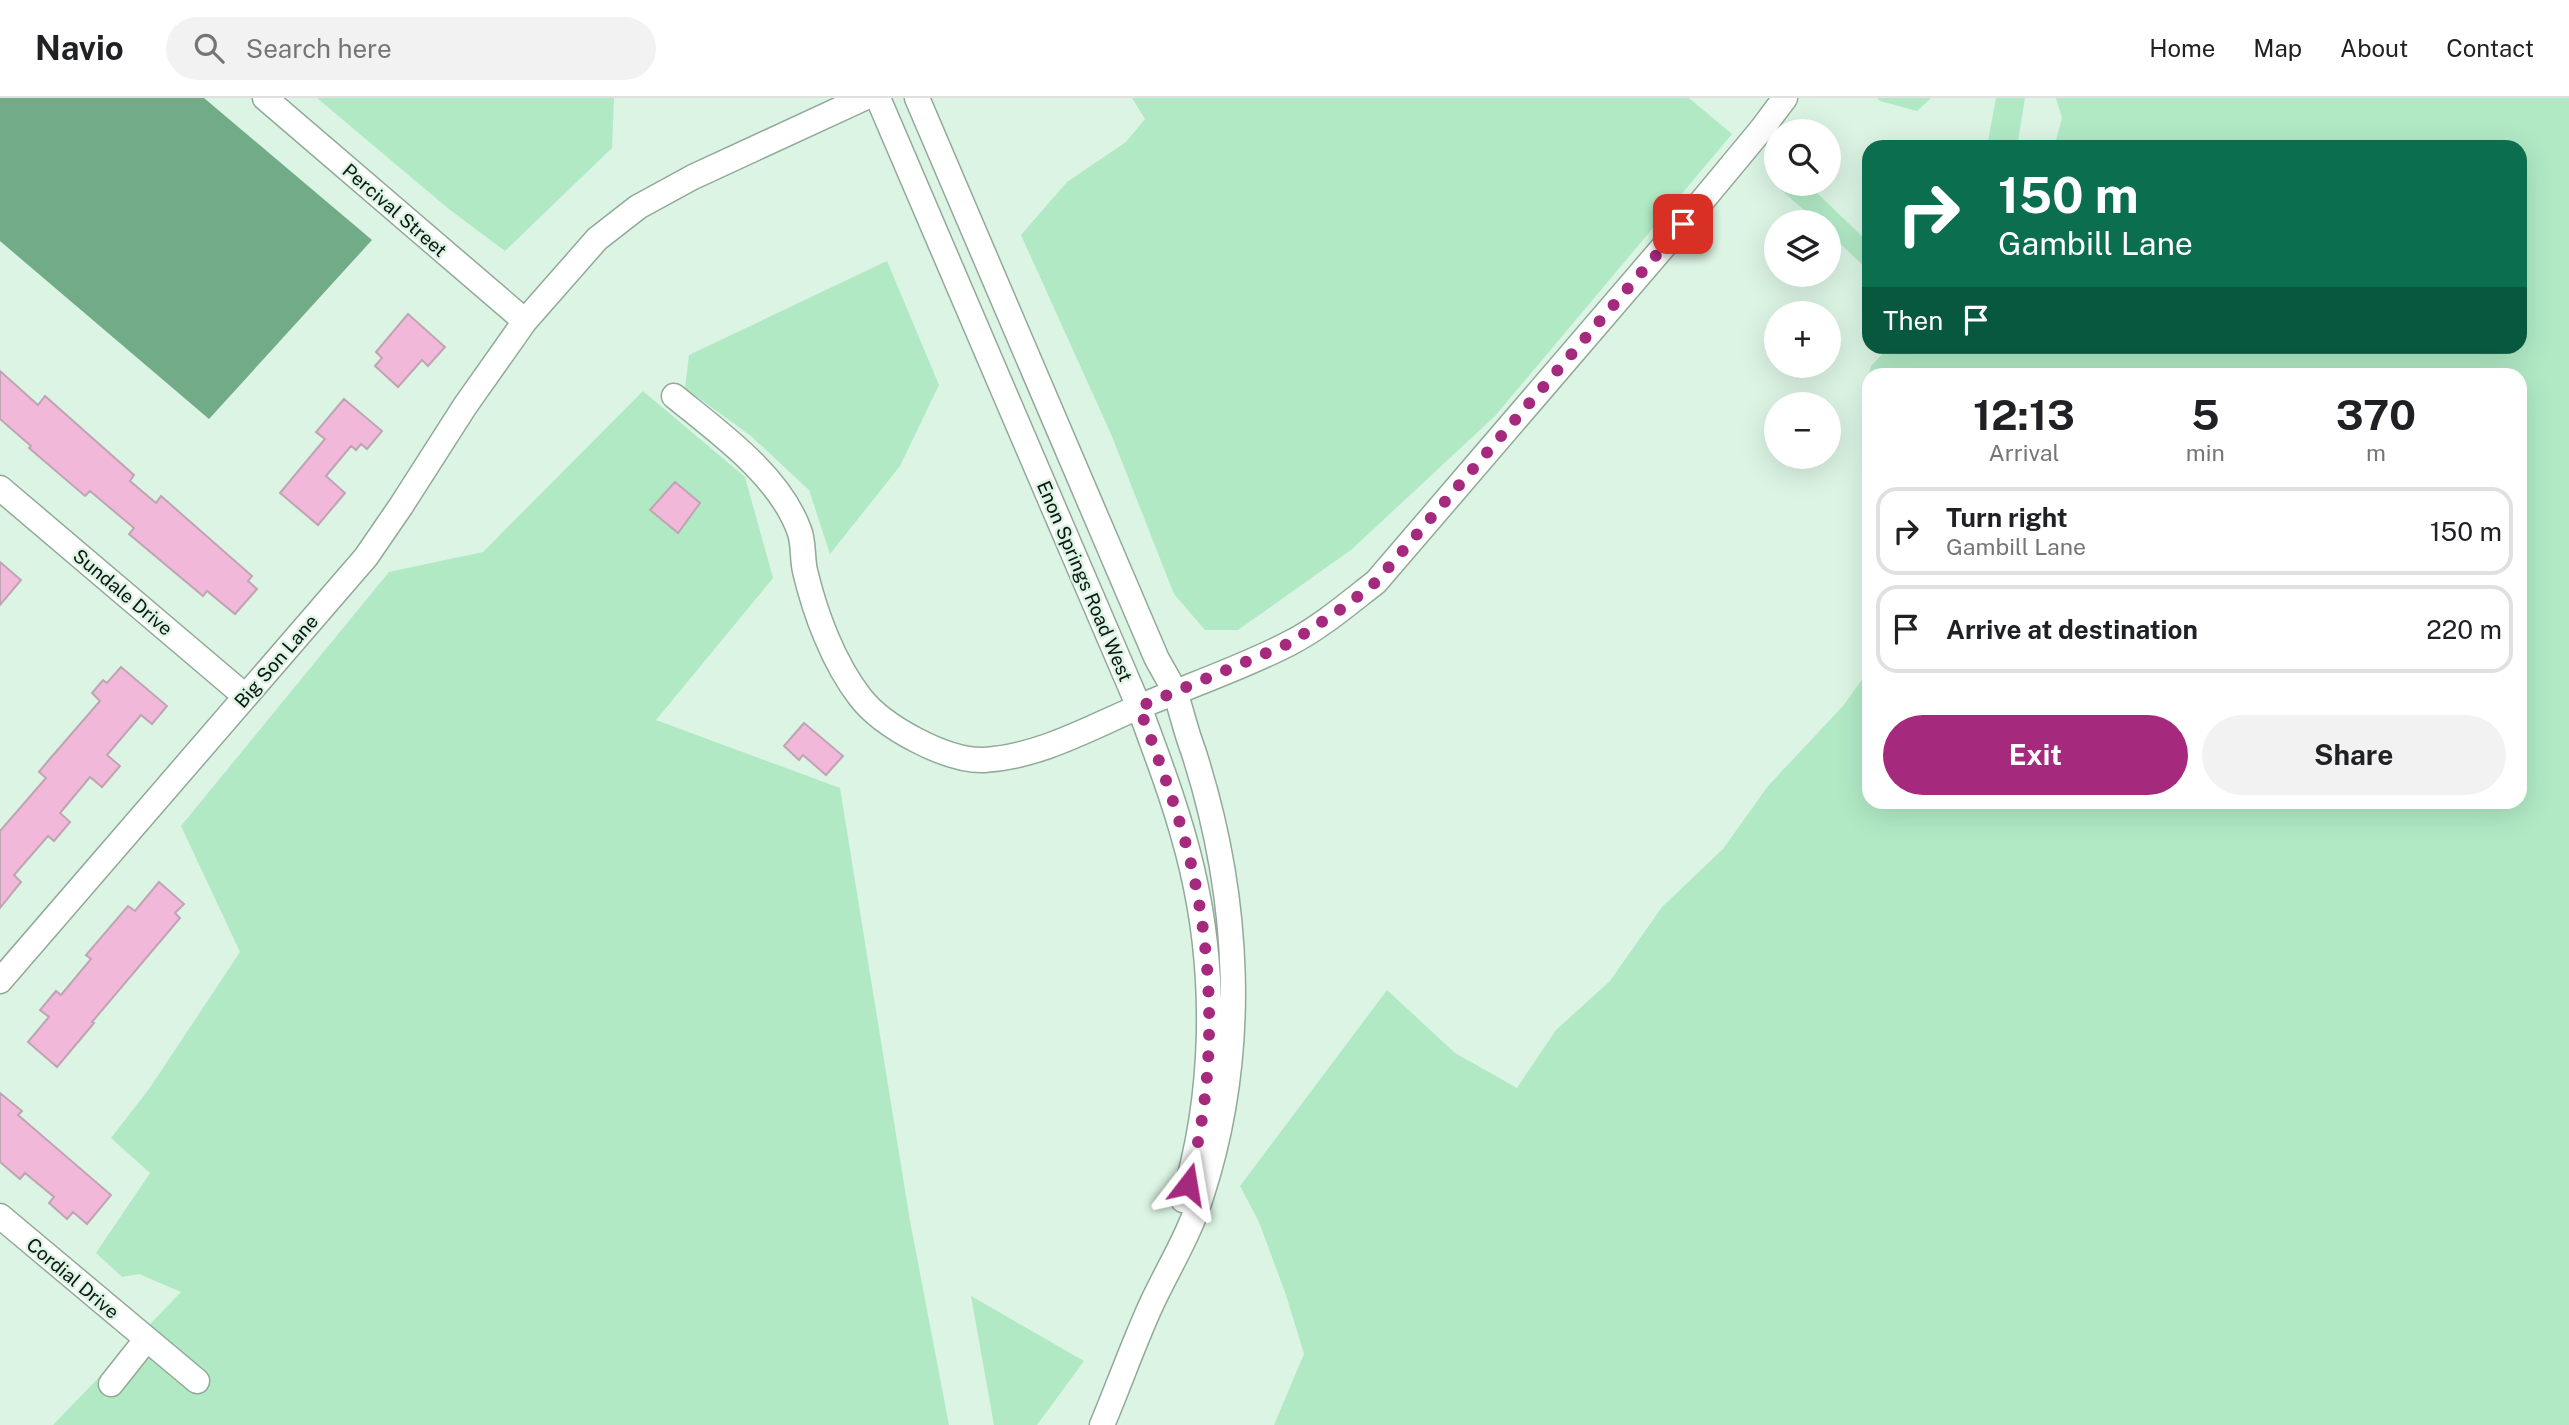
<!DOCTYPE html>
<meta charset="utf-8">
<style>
body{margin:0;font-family:"Public Sans",sans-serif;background:#f2f2f2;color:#202124;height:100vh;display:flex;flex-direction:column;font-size:26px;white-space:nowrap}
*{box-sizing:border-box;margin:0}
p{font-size:23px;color:#757577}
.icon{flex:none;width:38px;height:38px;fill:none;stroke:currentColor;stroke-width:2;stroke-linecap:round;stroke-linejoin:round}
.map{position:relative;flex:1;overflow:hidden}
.panel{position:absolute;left:1862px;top:270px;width:665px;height:441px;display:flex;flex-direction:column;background:#fff;border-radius:21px;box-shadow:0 7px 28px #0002}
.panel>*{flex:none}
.hud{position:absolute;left:1862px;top:42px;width:665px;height:214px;border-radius:21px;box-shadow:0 7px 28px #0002;background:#0b6e4f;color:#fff;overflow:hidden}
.controls{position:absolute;left:1764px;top:21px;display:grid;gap:14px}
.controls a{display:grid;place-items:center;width:77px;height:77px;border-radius:50%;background:#fff;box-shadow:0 7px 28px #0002;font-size:35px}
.pin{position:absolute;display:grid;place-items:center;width:60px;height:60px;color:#fff;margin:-30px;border-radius:14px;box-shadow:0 4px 10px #0006}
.me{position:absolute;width:77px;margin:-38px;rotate:14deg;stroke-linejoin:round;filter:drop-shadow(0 0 5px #0008)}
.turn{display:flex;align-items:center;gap:24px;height:147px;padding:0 21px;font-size:32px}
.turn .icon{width:91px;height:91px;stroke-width:2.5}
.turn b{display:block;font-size:49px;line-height:60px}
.then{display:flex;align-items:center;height:66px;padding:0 21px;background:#0003;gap:14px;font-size:26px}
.eta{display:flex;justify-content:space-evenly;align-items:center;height:119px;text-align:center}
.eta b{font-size:42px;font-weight:700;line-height:49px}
.primary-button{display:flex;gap:14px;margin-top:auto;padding:14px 21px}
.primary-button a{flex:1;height:80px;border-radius:42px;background:#a52a7e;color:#fff;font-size:28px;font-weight:700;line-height:80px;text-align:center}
.primary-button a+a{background:#f2f2f2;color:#202124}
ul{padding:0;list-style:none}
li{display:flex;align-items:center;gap:21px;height:88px;margin:0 14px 10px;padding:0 7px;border:4px solid #e0e0e0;border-radius:21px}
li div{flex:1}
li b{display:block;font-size:26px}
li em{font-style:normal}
header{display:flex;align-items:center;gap:42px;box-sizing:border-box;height:98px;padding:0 35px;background:#fff;border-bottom:2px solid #e0e0e0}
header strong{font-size:33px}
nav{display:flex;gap:38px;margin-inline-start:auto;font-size:24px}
.search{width:490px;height:63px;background:#f2f2f2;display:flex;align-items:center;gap:18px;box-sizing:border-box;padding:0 24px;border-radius:38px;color:#757577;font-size:26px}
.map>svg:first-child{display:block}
.green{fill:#b1e9c5}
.water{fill:#72ab87}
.building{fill:#f2b8d9;stroke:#bfa5b3;stroke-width:2}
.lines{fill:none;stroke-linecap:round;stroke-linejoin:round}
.minor-casing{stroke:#91a999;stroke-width:27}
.minor{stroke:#fff;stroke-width:24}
.route{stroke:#a52a7e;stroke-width:12;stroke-dasharray:0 21.6}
.labels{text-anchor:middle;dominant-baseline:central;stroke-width:5;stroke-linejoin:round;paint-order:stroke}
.street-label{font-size:19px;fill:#0c150f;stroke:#dbf4e3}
</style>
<header>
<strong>Navio</strong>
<div class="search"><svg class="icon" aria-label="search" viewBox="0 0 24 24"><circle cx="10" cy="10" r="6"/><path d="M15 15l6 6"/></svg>Search here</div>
<nav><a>Home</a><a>Map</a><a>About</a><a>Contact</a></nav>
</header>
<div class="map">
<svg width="2569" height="1327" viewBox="0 0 2569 1327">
<rect width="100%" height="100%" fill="#dbf4e3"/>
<path class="green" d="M317,0H614L612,50L505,153L450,112Z
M1132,0H1689L1732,36L1495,318L1351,452L1238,532H1205L1174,496L1111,336L1021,137L1067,84L1126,44L1145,21Z
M1877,0H1931L1917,13L1880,3Z
M1996,0H2025L2017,49H1987Z
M2056,0H2569V1327H1274L1304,1256L1286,1197L1259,1124L1240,1088L1387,892L1455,955L1517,990L1556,932L1610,883L1662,809L1723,751L1768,688L1843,608L1869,572V704H2520V276H1869L1871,268L1890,248H2520V49H2054L2062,20Z
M1779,86H1810L1817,95L1869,145V173L1829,135V124H1818L1782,93Z
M887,163L939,287L900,368L830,456L809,392L751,338L685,290L689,257Z
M643,293L745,379L773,480L656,622L840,690L910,1123L949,1327H53L181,1194L139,1176L122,1179L96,1155L150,1075L111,1040L149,991L240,854L181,728L389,474L483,454Z
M971,1198L1084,1263L1037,1327H994Z"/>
<path class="water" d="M0,0H204L372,142L209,321L0,143Z"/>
<path class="building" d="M408,216L445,249L428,268L422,262L398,289L375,268L382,260L376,254Z
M0,273L38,307L45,298L134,377L130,383L156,405L161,398L252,478L248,483L257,491L235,516L207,493L203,498L129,436L134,430L90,393L85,398L29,350L31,348L0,321Z
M344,301L382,333L367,351L361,346L356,352L351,348L326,378L345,395L318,427L280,395L325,341L316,334Z
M675,384L700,405L678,435L650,412Z
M0,464L21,482L0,507Z
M121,569L167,608L152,626L141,617L107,657L120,668L102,689L90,679L60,715L70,724L54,743L48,738L14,777L21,784L0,810V733L46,680L39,674L48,663L100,603L92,595L103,582L107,585Z
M804,625L843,658L826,677L803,657L799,662L784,648Z
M159,784L184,806L175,815L180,820L92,924L94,925L57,969L28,944L49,919L40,912L56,893L61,897L91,861L86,857L128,808L135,813Z
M0,995L22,1013L18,1017L111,1097L87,1126L73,1114L67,1121L49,1105L54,1099L25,1075L20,1081L0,1064Z"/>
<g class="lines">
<defs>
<path id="minor" d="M265,0L525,223
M878,0L1139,609C1159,663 1179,715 1192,771C1217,877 1215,998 1183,1102
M917,0L1156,559C1162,571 1171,584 1176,597C1182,615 1186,634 1193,652C1240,797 1249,953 1201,1099C1189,1137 1169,1169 1152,1205C1134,1244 1119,1287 1102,1327
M674,298C718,334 779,377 799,432C804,444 802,460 805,473C815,515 833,564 860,599C883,629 946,663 984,662C1037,659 1086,632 1134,611C1185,589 1240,571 1290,545C1321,529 1349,505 1376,484L1683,126L1761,32L1785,0
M0,390L245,598
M0,883L366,459L401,408L465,308L525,223L597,141L638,109L693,79L864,0
M0,1118L197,1283
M111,1286L146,1242"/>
</defs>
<use href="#minor" class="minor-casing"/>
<use href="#minor" class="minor"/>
</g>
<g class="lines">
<path class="route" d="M1188,1086C1216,987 1215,871 1192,770C1179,715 1159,662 1139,609L1290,545L1344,509L1376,484L1683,126"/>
</g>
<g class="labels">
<g class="street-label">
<text transform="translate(395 112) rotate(41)">Percival Street</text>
<text transform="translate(1085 483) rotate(67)">Enon Springs Road West</text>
<text transform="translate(123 494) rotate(40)">Sundale Drive</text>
<text transform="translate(276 563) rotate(-49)">Big Son Lane</text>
<text transform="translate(73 1180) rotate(40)">Cordial Drive</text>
</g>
</g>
</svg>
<div class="controls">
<a><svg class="icon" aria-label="search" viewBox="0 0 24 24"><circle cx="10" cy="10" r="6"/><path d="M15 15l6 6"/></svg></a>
<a><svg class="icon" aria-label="layers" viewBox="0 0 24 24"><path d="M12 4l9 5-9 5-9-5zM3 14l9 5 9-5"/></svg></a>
<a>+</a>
<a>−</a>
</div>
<div class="pin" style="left:1683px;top:126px;background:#d93025"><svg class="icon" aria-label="arrive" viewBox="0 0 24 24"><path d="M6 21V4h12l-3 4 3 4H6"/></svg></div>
<svg class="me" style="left:1188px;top:1086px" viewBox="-20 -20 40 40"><path d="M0-17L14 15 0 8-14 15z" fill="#a52a7e" stroke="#fff" stroke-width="4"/></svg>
<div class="hud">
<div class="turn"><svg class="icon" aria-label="right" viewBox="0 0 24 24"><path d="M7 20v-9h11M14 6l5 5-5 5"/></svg><div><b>150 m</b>Gambill Lane</div></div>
<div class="then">Then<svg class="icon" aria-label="arrive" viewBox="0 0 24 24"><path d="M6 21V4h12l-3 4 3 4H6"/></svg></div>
</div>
<section class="panel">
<div class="eta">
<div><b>12:13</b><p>Arrival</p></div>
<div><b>5</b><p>min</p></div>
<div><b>370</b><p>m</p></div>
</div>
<ul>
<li><svg class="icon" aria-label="right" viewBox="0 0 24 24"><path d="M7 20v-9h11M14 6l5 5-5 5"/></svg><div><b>Turn right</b><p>Gambill Lane</p></div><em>150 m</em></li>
<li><svg class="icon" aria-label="arrive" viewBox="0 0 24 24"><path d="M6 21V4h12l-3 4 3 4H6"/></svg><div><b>Arrive at destination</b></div><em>220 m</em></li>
</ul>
<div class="primary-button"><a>Exit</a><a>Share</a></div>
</section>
</div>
